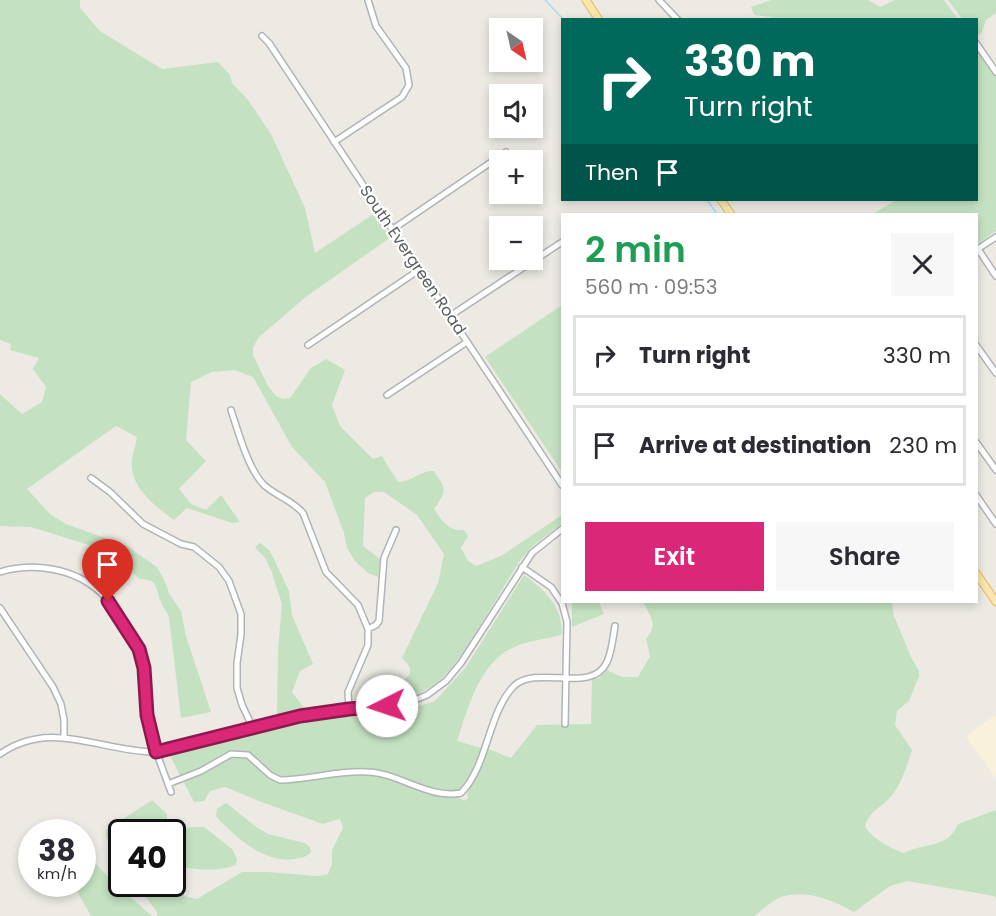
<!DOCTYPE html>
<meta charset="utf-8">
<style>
body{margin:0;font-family:Poppins,sans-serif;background:#f7f7f7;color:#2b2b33;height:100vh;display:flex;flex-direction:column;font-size:22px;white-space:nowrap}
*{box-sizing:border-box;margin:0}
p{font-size:20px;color:#7c7c81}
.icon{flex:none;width:33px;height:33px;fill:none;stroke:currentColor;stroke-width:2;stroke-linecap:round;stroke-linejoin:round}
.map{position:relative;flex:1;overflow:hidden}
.drawer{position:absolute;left:561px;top:213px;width:417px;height:390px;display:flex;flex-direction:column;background:#fff;border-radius:0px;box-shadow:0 3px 9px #0003}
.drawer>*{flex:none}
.top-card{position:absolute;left:561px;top:18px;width:417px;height:183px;border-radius:0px;box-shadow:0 3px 9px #0003;background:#00695c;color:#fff;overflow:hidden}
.needle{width:39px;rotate:146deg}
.controls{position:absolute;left:489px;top:18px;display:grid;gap:12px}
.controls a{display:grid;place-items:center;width:54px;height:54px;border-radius:0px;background:#fff;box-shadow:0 3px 9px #0003;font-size:30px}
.speed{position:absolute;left:18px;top:819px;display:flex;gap:12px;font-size:30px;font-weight:700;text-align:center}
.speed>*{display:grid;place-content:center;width:78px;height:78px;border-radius:50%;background:#fff;box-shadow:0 3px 9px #0003;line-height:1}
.speed small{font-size:15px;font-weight:400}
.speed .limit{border:3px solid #111;border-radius:9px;background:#fff;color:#111}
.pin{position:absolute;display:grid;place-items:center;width:51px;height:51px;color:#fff;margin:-62px -26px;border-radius:50% 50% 50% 0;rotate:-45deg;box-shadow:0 0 6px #0007}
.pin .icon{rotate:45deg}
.me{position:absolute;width:66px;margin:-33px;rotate:266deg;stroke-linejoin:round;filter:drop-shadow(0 0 4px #0008)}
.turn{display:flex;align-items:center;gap:21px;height:126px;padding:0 24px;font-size:27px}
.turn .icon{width:78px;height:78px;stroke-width:2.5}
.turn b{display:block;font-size:42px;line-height:51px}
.then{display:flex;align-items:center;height:57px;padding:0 24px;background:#0003;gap:12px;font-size:22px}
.round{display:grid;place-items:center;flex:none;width:63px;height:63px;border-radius:0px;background:#f7f7f7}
.summary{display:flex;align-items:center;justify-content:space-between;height:102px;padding:0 24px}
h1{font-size:36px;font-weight:600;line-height:45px;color:#1e9e55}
.action{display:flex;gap:12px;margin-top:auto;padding:12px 24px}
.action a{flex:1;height:69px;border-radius:0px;background:#db2777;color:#fff;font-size:24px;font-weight:600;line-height:69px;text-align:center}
.action a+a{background:#f7f7f7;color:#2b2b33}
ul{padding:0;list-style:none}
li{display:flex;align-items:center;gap:18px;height:81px;margin:0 12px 9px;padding:0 12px;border:3px solid #e1e1e2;border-radius:0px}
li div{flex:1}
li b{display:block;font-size:22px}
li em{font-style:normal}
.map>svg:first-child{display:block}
.commercial{fill:#faf1da}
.green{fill:#c4e2c2}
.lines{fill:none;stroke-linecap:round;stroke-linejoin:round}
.stream{stroke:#a9daf7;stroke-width:1.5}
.minor-casing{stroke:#b0b4b7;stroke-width:8}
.major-casing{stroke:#e4b865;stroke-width:9}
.minor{stroke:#fff;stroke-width:5}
.major{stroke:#f7e6ad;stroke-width:7}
.route-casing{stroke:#8e194d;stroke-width:15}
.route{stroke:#db2777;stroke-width:10}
.labels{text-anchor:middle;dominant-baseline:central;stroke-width:4.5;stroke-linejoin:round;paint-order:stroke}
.street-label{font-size:16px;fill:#5b5f62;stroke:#fff}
</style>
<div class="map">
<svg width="996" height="916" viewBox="0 0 996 916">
<rect width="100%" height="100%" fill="#eceae3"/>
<path class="commercial" d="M996,715V779L966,736Z"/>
<path class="green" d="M0,0H80V8L100,31L162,69L218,62L230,75L232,83L248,100L271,134L305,208L315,253L375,213L391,237L307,296L258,338L253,348V355L268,386L276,396L283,399L290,398L311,368L326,359L345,370L332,405L340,426L373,459L382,456L398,482C412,482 420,470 434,471C447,490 447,490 434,509C442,521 448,531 464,530L468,536L461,548L468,561L476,566L501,556L562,515V524L535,544L521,559C507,581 494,604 480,626C450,674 437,696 378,703C380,700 383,694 387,691C398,681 423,677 402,658L438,583L444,554L417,515L384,492H374L365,498L363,546L380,559L378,577L368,573L355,561L347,548L344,533L325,482L292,447L253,377L235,370L212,372L191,382L186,440L206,461L179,489L191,504L206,510L221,495L240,522L232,523L187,508L174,520C155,506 129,487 132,460C133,452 136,444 137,437L116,426L27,489L50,514L66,524L127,546L157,567L165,582L169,593L181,611L186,636L211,712L181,718L169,617C167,612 163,607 161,602C155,588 159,579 139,579L122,561L89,545L31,527L0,526V394L22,414L42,402L46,387L33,369L39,358L10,350L11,344L0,340Z
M771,0H868L880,7L895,0H944L958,19L773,20L771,17L754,15L751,7Z
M948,0H996V13L986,20L982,32L977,36L976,20L962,19Z
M977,47L996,77V231L977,244L976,214H872L896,200H976Z
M562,305V472L485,357Z
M260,543L270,551L289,591L292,615L313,664L300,671L292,692L307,712L277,718L278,650L282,604L271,570L265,558L255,547Z
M524,575C543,588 565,609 561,635C546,639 526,641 512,648C478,665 468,709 457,741L482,748L467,784L462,790L452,792L464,801L468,798L467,795L488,749L511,758L537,725L591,724L592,680L599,678L607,670L622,677H638L650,656L646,639C659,625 650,616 643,602H892L894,616L911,657L919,671V676L909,701L897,711L895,725L912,750C907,765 902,783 892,795C882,808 869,810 865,827C876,841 888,847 904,853C925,842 948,849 958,824L996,810V898L994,896L907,881L890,886L854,912C832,900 807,889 781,897C772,901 762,910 754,916H157V912L136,884H172L173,847C180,843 180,833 189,827H204L232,849L237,859L236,865C218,871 203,871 184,867L177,873L180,887L184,896L197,899L242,872H267L318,876L328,874L332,864V850L343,828L340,819L323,824L264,803L225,787L210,791L204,801L194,802L168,752L328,717L364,716L420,706L435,701L466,667Z
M572,602H599L604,614L572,627Z
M152,800L167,814V825L158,832H122L121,863L106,837V830Z
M226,803L255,826L268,834L305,843L310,847L311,852C306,858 300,858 294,859C265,863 241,841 221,822L216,816L217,809Z
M83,860L96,864L112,881L152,916H91L73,884H82Z"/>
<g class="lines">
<path class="stream" d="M545,0L564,20
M707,200L717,214"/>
<defs>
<path id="minor" d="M659,0L678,20
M262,36L269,43L562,485
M976,43L996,72
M334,142L402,97L409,85L406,68L376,26L368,0
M393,229L506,152
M978,249L996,276
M976,250L996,237
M450,316L562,242
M308,345L419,270
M976,345L996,373
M387,395L467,342
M231,410C238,431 248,469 264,485C276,496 292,500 303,513L326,572L358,605L368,629V645L348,692L349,709
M976,442L996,470
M91,478L110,492L143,524L181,544L194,547L219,567L229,581L241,614V634L237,663V688L242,705L253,728
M976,495L996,524
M522,567L551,587L562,603L567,622L565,724
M0,572C33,562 74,568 100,592C116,607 128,631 139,649C147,671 144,693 147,715C151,741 162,767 171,792
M0,608L53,687L61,704L64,720V738
M368,629L376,625L379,621L384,558L396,530
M0,754C52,718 100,752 156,752L300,716L349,709L407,703L427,695L446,681L461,663L532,553L562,529
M168,784L201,771L231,754L248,755L270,775L280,780C309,780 338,770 367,772C400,773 427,799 461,793C488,766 488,712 514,686C537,664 592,695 607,662C612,651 613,637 615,626"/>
<path id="major" d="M586,0L599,20
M721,200L731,214
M976,573L996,602"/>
</defs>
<use href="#minor" class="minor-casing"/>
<use href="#major" class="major-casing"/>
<use href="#minor" class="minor"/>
<use href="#major" class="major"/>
</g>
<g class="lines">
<defs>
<path id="route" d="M108,601L139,649L144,668L147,715L156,752L300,716L349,709L387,706"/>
</defs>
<use href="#route" class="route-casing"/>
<use href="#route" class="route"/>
</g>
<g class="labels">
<g class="street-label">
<text transform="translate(413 260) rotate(56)">South Evergreen Road</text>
</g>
</g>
</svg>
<div class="controls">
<a><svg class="needle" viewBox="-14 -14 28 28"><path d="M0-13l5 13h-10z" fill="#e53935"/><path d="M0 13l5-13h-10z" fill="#7c7c81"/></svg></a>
<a><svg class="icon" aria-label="sound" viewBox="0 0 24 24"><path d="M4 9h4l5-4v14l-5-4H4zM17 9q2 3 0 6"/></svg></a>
<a>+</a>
<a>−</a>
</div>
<div class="speed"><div>38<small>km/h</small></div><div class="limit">40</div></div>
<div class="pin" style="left:108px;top:601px;background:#d93025"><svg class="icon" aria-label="arrive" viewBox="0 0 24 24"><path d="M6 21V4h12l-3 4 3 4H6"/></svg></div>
<svg class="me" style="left:387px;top:706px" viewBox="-20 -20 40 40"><circle r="19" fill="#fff"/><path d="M0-13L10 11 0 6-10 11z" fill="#db2777"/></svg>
<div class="top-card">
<div class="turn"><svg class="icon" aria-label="right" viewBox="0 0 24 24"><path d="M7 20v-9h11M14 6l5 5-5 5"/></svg><div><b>330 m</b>Turn right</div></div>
<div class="then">Then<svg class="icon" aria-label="arrive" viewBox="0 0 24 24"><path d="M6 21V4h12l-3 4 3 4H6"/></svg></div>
</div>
<section class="drawer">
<div class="summary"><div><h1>2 min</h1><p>560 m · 09:53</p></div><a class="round"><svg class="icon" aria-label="close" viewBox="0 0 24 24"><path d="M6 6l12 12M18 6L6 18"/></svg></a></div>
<ul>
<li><svg class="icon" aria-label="right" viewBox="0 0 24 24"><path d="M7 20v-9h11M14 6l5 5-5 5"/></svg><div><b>Turn right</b></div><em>330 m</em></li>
<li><svg class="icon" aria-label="arrive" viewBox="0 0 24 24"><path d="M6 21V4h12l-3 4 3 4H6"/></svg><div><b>Arrive at destination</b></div><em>230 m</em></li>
</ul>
<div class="action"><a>Exit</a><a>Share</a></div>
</section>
</div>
